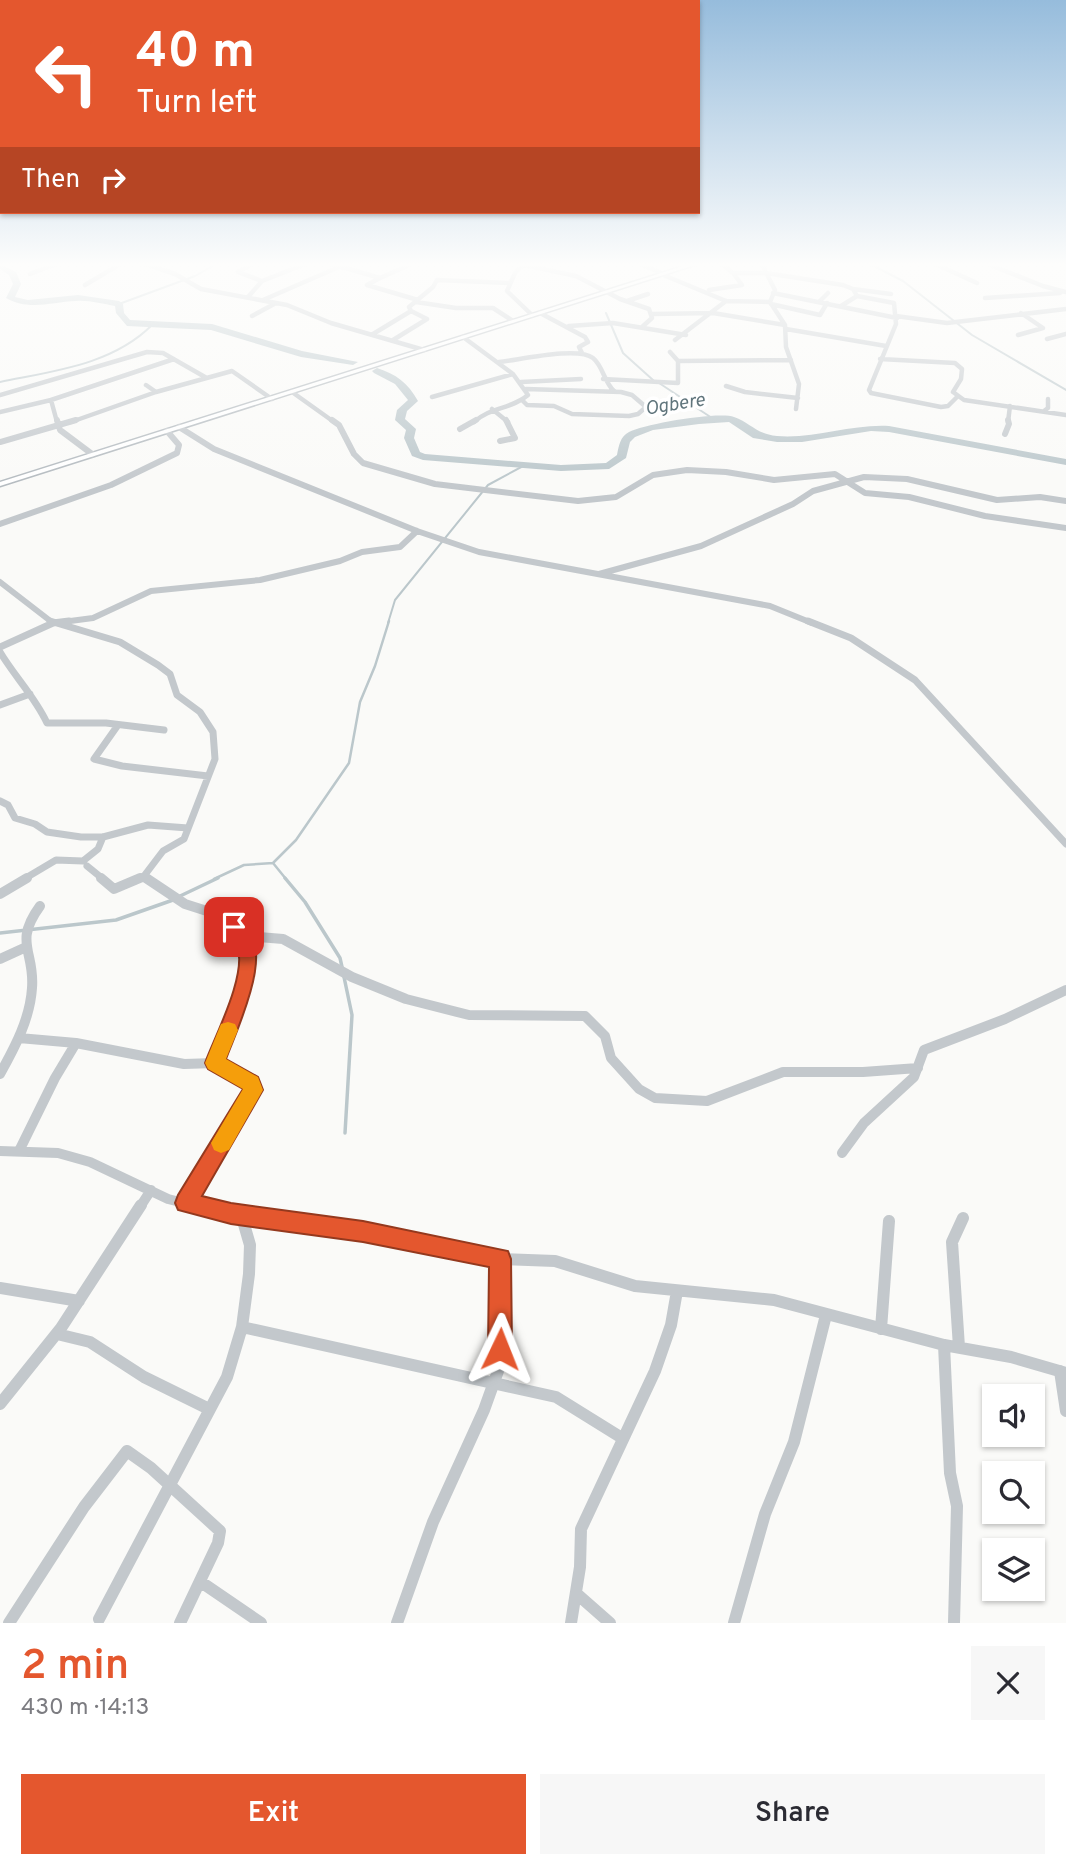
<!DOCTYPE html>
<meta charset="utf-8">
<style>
body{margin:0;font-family:Overpass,sans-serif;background:#f7f7f7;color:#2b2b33;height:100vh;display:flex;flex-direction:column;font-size:26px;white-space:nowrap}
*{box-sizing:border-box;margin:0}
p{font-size:23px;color:#7c7c81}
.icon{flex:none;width:38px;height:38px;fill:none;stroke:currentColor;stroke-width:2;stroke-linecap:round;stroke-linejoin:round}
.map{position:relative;height:1623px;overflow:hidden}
.panel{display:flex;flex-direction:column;background:#fff;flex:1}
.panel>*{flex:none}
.banner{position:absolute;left:0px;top:0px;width:700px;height:214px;box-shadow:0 2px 5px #0004;background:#e4572e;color:#fff;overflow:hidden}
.fabs{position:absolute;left:982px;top:1384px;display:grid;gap:14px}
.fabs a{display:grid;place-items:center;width:63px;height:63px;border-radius:0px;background:#fff;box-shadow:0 2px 5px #0004;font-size:35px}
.pin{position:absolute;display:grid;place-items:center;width:60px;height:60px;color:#fff;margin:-30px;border-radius:14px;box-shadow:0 4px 10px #0006}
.me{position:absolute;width:77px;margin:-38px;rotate:2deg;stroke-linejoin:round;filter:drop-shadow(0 0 5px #0008)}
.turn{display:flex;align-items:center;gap:24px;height:147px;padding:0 21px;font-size:32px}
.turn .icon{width:91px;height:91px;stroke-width:2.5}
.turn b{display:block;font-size:49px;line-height:60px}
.then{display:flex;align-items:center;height:66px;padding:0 21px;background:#0003;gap:14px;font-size:26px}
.round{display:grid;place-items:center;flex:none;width:74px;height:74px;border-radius:0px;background:#f7f7f7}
.overview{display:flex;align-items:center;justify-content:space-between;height:119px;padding:0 21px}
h1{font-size:42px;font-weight:600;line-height:52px;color:#e4572e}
.button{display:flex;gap:14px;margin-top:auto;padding:14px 21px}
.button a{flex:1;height:80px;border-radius:0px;background:#e4572e;color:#fff;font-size:28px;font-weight:600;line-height:80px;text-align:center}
.button a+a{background:#f7f7f7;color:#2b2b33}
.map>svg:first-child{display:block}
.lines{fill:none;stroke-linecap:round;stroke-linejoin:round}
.stream-far2{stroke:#bbc7cb;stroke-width:2}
.stream-far1{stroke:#bbc7cb;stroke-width:2.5}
.stream{stroke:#bbc7cb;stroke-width:3.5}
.river{fill:#bbc7cb;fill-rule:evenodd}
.secondary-casing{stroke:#b3babf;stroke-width:3}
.minor-far4{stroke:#c3c8cc;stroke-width:4.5}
.minor-far3{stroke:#c3c8cc;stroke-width:6}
.minor-far2{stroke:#c3c8cc;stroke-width:7}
.minor-far1{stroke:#c3c8cc;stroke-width:10}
.minor{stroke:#c3c8cc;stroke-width:12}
.secondary{fill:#fff;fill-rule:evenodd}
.route{fill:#e4572e;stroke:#94391e;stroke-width:2}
.slow{fill:#f59e0b}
.labels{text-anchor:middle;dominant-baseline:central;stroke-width:7;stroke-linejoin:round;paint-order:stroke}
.far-water-label{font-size:19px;font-style:italic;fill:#60757c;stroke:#fff}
</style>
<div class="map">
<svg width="1066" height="1623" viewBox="0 0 1066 1623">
<rect width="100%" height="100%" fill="#fafaf8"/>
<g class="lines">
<path class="stream-far2" d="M868,263L903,281L972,335L1066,390
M119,304L195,276L218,263
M606,313L623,353L653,380
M0,382C53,371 112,365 152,325
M659,383L715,420
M388,623L395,600L488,485L525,465"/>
<path class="stream-far1" d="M273,863L286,879
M214,879L244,865L273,863L296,840L349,763L360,702L375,666L389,621"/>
<path class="stream" d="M285,878L305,902L340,958L342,967
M178,897L218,878
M0,933L116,920L173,900
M344,977L352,1015L345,1133"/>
<path class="river" d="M0,264L16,272L21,284L15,297L28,300L78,295L119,301L123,304L124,313L130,320L212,324L302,351L358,362L353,365L301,357L211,330L127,326L116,313L115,306C103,304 89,300 76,301C52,302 28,311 6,298L13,284L9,275L0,269Z
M377,368C396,374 408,383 418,401L407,411L405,419L416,429L414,438L420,452L425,454L561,465L606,463L617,455C619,445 620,437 629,432C644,424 719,411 734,417C751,423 756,434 777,436C815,439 851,424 889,426L1066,459V465L889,432L871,431L802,442H777L753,438L729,422L699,424L653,430L635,437L630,442L626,458L609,469L561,471L423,460L412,456L404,438L406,430L395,420L397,410L408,400L395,384L374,373L372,371Z"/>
<defs>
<path id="secondary" d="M693,263H701L0,486V482Z"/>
</defs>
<use href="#secondary" class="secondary-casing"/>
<path class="minor-far4" d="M143,263L175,274L201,289L287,305L331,323L424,350
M328,263L380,278L414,263
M515,263L576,276L620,299L649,309L652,318L642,327
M637,263L664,274
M720,263L733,273H766L843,285L853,289L857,296
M761,263L775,290L770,302L785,325L786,347L799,384L796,409
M933,263L977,283
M985,263L1043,286L1066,292
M523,264L515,273L507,291L532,315
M238,272L262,281
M238,272L254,263
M30,274L59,263
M661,274L726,301L770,302
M380,278L367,285L418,300
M85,285L122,263
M853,289L891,294
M709,290L742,285L733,273
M773,293L897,318
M248,297L262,281L308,263
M985,298L1060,293
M263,300L348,263
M627,301L648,294
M820,301L828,293
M416,302L456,308H493L513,321
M771,304L820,315L827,303
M841,306L857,296L894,303L896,324L869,390L871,393L941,407L948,406L957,397
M540,313L585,337L588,342L579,347L582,353
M652,314L713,313L785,325
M252,316L276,303
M896,316L947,323L1066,309
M569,326L613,323L686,335
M786,329L886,346
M373,334L411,311L409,307L433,287L437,280L509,283
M1018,335L1043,328L1021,313
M463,337L513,374L528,395C512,409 490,407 474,422
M1047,339L1066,334
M393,340L427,319L411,311
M675,340L726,301
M880,359L955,363L962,369L961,379L953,392L964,400L1066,415
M678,361L791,360
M499,362C519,360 578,346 593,358C603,366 604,382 614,391
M603,379L678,383V361L670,352
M521,382L581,379
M146,385L156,392L232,371L272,399
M726,386L745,392L798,398
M292,392L334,422
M0,395L147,352L163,353L205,377
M432,397L513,374
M523,401L527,405L554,406L572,414L629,416L638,414L646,407L632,395L621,392L526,389
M492,409L508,422
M1044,411L1048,408V399
M0,412L51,400
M57,422L51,400L174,359
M71,422L156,392
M1008,422L1010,406"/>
<path class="minor-far3" d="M57,420L60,430L92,454
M332,420L339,425L354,454L363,463L435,484L578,501L616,497L653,475L687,470L726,472L774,480L835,474L865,493L909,497L985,516L1066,528
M179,427L214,449L417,531L479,552L770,606L812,623
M460,429L476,420
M1005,434L1009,424L1008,420
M500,441L515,438L506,420
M0,442L76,420
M0,524L111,485L177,453L179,445L167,431
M599,574L701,546L793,504L813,491L864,477L907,479L997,500L1040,497L1066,501
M0,582L53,623
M55,623L93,618L151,591L260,580L340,561L362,552L400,547L417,531"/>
<path class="minor-far2" d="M50,621L120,642L158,665L170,674L177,695L200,712L213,732L215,759L184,839L163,851L144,876
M808,621L851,638L915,680L1066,844
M0,647L53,623L69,621
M0,652C15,677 35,697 47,723H106L164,730
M0,705L30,694
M118,725L94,759L122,766L208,776
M0,801L8,805L15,818L35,824L47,832L81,837H103L148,825L188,828
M87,866L103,879
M24,879L56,860L83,861L98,849L103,837
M136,879L144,876L148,879"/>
<path class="minor-far1" d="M101,878L114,889L140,878
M146,878L185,904L235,920L259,937L283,939L352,977L406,999L469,1015L585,1016L605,1036L611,1058L639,1089L655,1098L707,1101L783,1072H863L918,1068
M0,894L27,878
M0,959L24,948
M19,1038L76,1043L184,1064L215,1063L251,1083L253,1090L250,1098L186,1203
M215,1063C228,1031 257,978 245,944C241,934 232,925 225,918
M0,1074C15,1047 30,1019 32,988C35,951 13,943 40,906
M0,1151L58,1153L90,1162L168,1199L200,1207
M19,1151L55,1078L76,1043
M842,1153L864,1123L914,1077L924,1050L1005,1019L1066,990
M140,1207L151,1190"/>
<path class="minor" d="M192,1205L231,1214L363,1231L500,1259L555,1261L635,1286L774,1300L944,1345L1011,1357L1066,1373
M0,1288L79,1301
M242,1327L556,1397L622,1438
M881,1329L889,1221
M57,1334L90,1342L144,1377L209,1409
M944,1345L950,1473L957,1506L954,1623
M959,1347L952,1242L963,1218
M1060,1371L1066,1411
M0,1404L61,1328L141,1205
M201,1582L261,1623
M577,1594L610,1623
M99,1619L227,1377L242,1327L249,1274L250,1245L241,1214
M9,1623L84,1507L127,1451L151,1468L220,1531L218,1543L180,1623
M397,1623L433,1522L484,1410L498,1371L502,1331L500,1259
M571,1623L580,1567L581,1529L655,1371L671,1325L677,1291
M734,1623L765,1514L794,1442L826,1315"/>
<use href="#secondary" class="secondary"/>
</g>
<linearGradient id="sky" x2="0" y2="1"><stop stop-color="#96bcdc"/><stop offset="0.54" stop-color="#fdfdfc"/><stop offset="1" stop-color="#fdfdfc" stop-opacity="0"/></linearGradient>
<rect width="1066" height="490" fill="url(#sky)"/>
<path class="route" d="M234,920C283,937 237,1028 226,1059L258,1077L263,1090L202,1196L231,1203L363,1221L508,1251L511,1259L512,1349L508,1357L500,1361L491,1357L488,1349L489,1267L363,1242L231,1224L178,1210L175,1203L178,1195L243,1089L208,1069L205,1063C215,1036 248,973 237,946C234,939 228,934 225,927L227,922Z"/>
<path class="slow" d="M228,1022L235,1024L238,1030L226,1059L258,1077L263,1090L229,1150L221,1153L214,1150L211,1143L243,1089L208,1069L205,1063L221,1024Z"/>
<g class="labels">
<g class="far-water-label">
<text transform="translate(675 405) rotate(-9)">Ogbere</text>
</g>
</g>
</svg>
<div class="fabs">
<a><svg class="icon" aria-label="sound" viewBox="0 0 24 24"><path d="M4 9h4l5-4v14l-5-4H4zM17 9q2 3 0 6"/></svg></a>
<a><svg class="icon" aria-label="search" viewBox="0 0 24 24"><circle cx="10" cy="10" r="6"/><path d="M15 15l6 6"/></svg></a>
<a><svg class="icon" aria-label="layers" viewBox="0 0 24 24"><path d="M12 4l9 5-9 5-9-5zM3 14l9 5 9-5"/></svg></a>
</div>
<div class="pin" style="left:234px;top:927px;background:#d93025"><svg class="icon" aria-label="arrive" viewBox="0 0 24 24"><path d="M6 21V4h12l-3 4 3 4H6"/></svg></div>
<svg class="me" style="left:500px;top:1349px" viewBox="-20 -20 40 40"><path d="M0-17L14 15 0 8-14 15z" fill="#e4572e" stroke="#fff" stroke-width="4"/></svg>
<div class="banner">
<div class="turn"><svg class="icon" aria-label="left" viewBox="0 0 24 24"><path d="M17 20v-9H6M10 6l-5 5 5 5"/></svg><div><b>40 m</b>Turn left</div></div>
<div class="then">Then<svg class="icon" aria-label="right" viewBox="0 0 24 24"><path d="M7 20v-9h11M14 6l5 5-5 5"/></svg></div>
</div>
</div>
<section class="panel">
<div class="overview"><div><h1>2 min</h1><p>430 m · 14:13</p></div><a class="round"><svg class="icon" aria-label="close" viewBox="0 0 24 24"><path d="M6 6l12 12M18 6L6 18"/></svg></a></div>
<div class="button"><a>Exit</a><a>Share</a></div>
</section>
